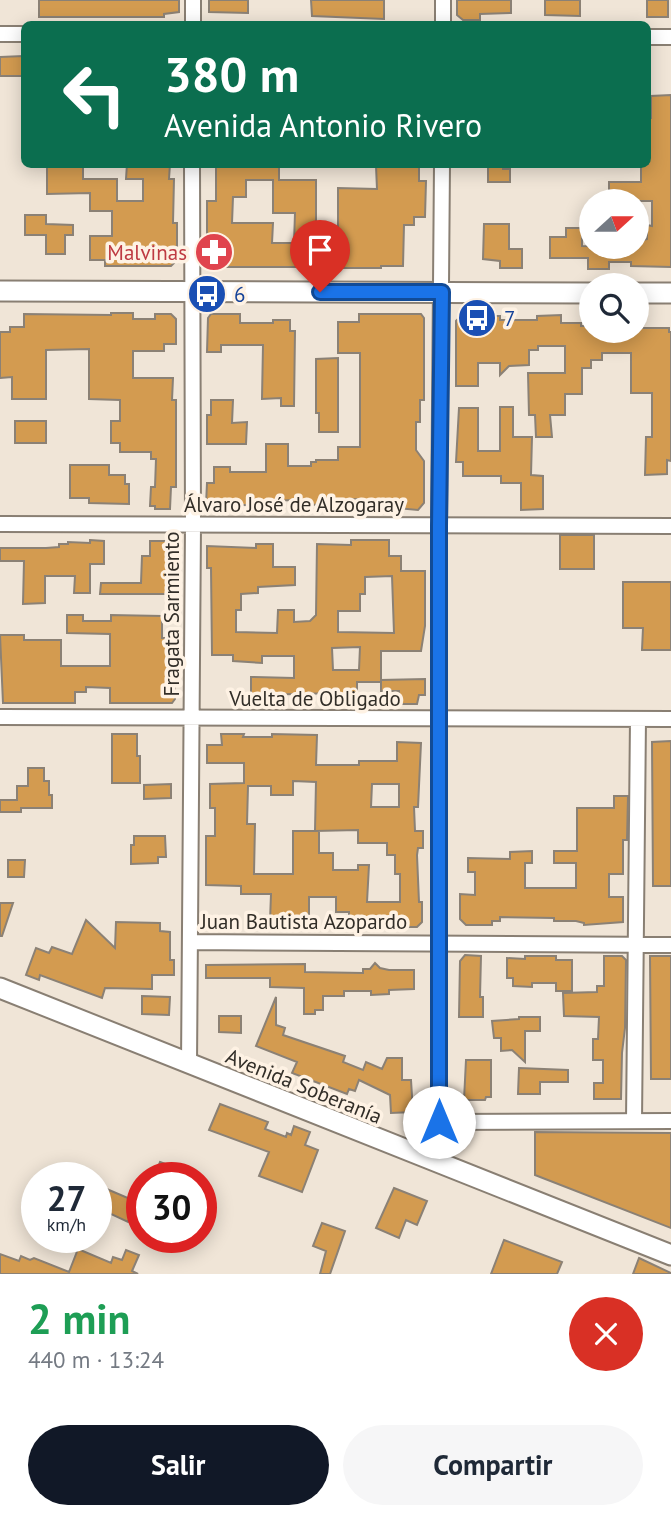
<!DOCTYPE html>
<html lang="es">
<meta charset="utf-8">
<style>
body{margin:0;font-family:"PT Sans",sans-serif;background:#f6f6f7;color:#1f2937;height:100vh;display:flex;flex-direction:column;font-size:26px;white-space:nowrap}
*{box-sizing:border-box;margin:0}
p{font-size:23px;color:#747a83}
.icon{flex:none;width:38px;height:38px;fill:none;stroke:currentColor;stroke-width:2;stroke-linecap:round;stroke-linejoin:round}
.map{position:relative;height:1274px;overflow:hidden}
.panel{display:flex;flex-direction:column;background:#fff;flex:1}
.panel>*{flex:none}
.hud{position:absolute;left:21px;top:21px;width:630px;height:147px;border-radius:10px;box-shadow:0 4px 18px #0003;background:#0b6e4f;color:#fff;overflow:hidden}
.needle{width:46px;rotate:69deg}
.controls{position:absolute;left:579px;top:189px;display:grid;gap:14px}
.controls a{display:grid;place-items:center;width:70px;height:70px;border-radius:50%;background:#fff;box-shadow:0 4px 18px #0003;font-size:35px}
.speed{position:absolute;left:21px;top:1162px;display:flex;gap:14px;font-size:35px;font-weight:700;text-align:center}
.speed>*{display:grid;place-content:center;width:91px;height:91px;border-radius:50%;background:#fff;box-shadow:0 4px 18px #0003;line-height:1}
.speed small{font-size:18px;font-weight:400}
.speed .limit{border:10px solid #d22;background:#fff;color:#111}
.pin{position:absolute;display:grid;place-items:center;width:60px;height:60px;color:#fff;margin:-72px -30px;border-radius:50% 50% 50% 0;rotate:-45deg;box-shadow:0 0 7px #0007}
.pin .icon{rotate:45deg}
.me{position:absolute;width:77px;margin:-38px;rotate:0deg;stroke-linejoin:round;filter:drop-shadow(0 0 5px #0008)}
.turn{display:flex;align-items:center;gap:24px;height:147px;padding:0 28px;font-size:32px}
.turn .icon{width:91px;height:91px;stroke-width:2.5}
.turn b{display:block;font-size:49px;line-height:60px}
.round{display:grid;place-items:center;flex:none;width:74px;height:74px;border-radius:37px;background:#f6f6f7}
.headline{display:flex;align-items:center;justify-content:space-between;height:119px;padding:0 28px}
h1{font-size:42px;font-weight:700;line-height:52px;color:#1e9e55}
.cta{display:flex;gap:14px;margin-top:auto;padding:14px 28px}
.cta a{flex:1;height:80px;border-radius:42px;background:#111827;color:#fff;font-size:28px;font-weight:700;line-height:80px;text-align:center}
.cta a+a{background:#f6f6f7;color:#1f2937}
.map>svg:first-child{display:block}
.building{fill:#d39b50;stroke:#8b8175;stroke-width:2;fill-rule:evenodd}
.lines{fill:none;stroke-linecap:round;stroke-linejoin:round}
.street-casing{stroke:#897f73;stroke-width:18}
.secondary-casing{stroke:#897f73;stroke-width:23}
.street{stroke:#fff;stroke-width:14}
.secondary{stroke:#fff;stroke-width:19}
.route-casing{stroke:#114b97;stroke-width:18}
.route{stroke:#1a73e8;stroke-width:12}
.labels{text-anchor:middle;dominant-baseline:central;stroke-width:7;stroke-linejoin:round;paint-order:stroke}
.health-label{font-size:21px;fill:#be3a42;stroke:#fef2e4;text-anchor:end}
.transit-label{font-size:21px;fill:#164399;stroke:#fef2e4;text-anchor:start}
.street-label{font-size:21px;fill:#322e28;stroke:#fef2e4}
</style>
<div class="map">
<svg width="671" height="1274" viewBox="0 0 671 1274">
<rect width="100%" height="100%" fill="#f0e5d7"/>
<path class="building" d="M39,0H179V12L164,14V17H39Z
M209,0H248V13L209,12Z
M311,0H384V19L312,16Z
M457,0H511V13L480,14V20H463L457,15Z
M545,0H580V16L545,15Z
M647,0H668V17H647Z
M23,56V76H0V57Z
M671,95V267L631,266V262H609V269H588V258H550V237H566V228H582V246L637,247V242L647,239V225L652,226V201H609V182H641V164H648V118H651V96Z
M47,164H83V179H117V201H143V179H126L127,164H170L169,179H174L173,223H177V260L171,266H105V260H90V236H112V211H90V193L47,194Z
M216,164H279V180H316V224H312L311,255H316V267H213L207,260V201H216ZM246,180H273V213H295L294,243H272L273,223H232L233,197H246Z
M406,164H419V181H426L425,217H414V225H404L403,266H381V268H338V188L377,189L376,166Z
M488,164H503V169H510V182H488Z
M25,215H46V224L73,225V235H65V254H46V235H25Z
M484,224H509V249H522V268H500V261L483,259Z
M111,313H133V319H155V314H171L176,319V344H164V351H133V378H173L172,400H176V487H171L170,509H155V506H150L151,487H155L156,459H151V452H120V443H111V421H120V400L89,399V349L46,350V399H12V377L0,378V332H10V327H24V314L111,315Z
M211,314H240V323H273V320H290V331H295L294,406H281V398L262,399L263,345H221V352H207L208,318Z
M359,314H421L424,318V400H420V422H416V450L424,461V503L418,510L375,506V510L360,509V499L333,500V504L309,505V502L294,500L251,502V505H206L207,483H214V467H230V472H266V444H288V466H311V462H316V460H338V447H360V353H338V322H359Z
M561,315V323H581V326H592V331H637V328H669V332H671V461L667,460V474L645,475L646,437H652V393H631V353H602V360H591V368H582V394H565V415H550L552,437H536L535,415H529L528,373H565V346H538V350H529V365L509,366L500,375V363H478V386H456V321L461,316H500V320H537V316Z
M338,358V432H319V413H316V359Z
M211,400H233L232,423L247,422L246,444H207V415H211Z
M500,407H513V437H532L531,475L543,476V509L521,510V483H501V476H463V462H456L459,408H478V451H500Z
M15,421H46V443H15Z
M70,465H109V475H125V484H129V504L89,503V498H70Z
M560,535H594V569H560Z
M90,540L104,541V564H90V593H74L75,576H45V603L23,604L24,561H0V548H46L59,547V544H68V542L90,543Z
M351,540H389V556H401V571H425V626L421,651H381V682H357V695H338V693L251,695V677L294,678V656H262V663L233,661V655H212L211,568H207V546L256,548V544H273V567H295V585L258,587V593L241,594V610H236V632L277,633L278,610H294V622L310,621L316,615L317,544L351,545ZM392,576L394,633L338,632V611H360V594H365V577ZM360,647L359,670H333L332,648Z
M150,541H170V559H176L174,594H100L101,583H141L142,556H150Z
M623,582H671V650H642L643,628H623Z
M67,615H83V621H111V615L162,616V638H175V699L172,703H110V688L86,687V692H75V703H3L0,635H24V640H61V666H110V634L67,633Z
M425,679V695H419L417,704H399V691H381V680Z
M112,734H137V756H140V783H112Z
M221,734H244L243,737H272V734L317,735L316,765H359V761H397V742L421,743L418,807H414L415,831H423V848H418L417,855L419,902H422V922L417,927H349V912H336V897H309V918H303V921H270L271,894H241V886L206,885V836H215V808H210V784L244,783V763H207V745H222ZM293,781L316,782L315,831L358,830V843H387V855H395V874H400V902H367L369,865H358V870H333V853H319V831H293V874H254L255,824H247L248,786H271V795H293ZM372,784H399V807H371Z
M671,741V886H653L652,742Z
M28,768H44V781H49V795H52V808H21V812H0V800H17V786H28Z
M171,784V798L144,799V785Z
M614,796H628L627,840H623V874H609V897H623V922L584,925V923L576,921H554V918L500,917V921H492V925H466L460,919V894L475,895V872H468V858L510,859V852L532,851V863H525V888H576V863H554V851H577V808H614Z
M134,836H165L166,857H158V863L131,864V845H134Z
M8,860H25L24,877H8Z
M0,903H13L2,936H0Z
M86,920L115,948L116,922L160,923V931L170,932V960H174V975H152V989L105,988L102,998L40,975L39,980L26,975L36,948L49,953L52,947L72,954Z
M465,955L481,956L480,997H483V1017H459L460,961Z
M525,956H556V960H572V991H556V983H532V987L513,986V978H507V958L525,959Z
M604,956H622L626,960L625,1028L622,1053L621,1099H594V1083H603V1060H593V1039H598L599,1017L564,1016L563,993L597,992V986H604Z
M650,956H671V1079H651Z
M375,963L380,968L389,970H414V989L389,990V994L371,995V991H344V996H323V1010H315V1014H304V988L270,987V978H206V965L305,964V972L363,973V969H370Z
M142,996L170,997L169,1015L142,1014Z
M276,997V1025L285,1028L283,1035L345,1056L343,1062L363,1070L366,1062L382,1069L387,1058H402V1080H411L413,1112L391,1113L390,1095L359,1080L355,1091L349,1089L347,1094L292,1073L297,1062L256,1046Z
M219,1016H241V1033L219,1032Z
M519,1017H540V1031H525V1062L512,1050L501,1051V1038H494L492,1021L519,1019Z
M466,1060H491V1097H486L485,1100H464Z
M519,1068L568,1070V1082H540V1094H518Z
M220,1104L268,1122L265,1129L286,1137L287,1133L291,1135L294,1126L310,1132L305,1145L318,1150L302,1192L259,1176L269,1152L209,1130Z
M535,1132L671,1133V1228L535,1175Z
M160,1162L200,1177L199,1178H154Z
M102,1187L142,1204L138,1217L131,1214L128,1222L96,1207Z
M394,1188L427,1201L417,1225L406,1220L399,1238L376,1228Z
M322,1223L345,1231L330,1274H320L326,1251L313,1246Z
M504,1240L562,1262L557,1274H491Z
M78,1249L111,1263L113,1257L122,1260L126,1250L139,1255L132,1271L138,1274H0V1254L19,1261L21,1256L30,1260L34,1258L69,1272Z
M639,1258L671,1273V1274H633Z"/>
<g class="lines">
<defs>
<path id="street" d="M193,24V0
M443,24V0
M0,34H24
M648,37H671
M0,524L671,526
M0,717L671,719
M190,942L671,945
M189,1065L193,525L192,164
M634,1121L638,719
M439,1122L671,1121
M434,1162L439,1122V526L442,164"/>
<path id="secondary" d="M0,291L592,293
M637,293H671
M0,988L671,1255"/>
</defs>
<use href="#street" class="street-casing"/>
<use href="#secondary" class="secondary-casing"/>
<use href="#street" class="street"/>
<use href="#secondary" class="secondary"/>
</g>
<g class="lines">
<defs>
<path id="route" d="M320,292H442L439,526V1122"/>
</defs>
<use href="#route" class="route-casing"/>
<use href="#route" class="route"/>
</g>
<defs>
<symbol id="pharmacy-disc" viewBox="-11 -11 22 22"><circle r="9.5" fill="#e0444e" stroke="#fef2e4"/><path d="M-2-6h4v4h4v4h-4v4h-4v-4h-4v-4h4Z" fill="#fff"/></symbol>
<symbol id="bus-disc" viewBox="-11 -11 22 22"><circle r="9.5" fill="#1a4fb4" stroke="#fef2e4"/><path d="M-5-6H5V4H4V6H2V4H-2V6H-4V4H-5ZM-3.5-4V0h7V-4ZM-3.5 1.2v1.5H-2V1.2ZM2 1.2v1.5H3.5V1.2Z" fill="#fff"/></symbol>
</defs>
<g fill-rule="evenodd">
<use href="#pharmacy-disc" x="192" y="230" width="44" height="44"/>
<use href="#bus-disc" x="185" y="272" width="44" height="44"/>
<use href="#bus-disc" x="455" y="296" width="44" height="44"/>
</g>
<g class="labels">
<g class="health-label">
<text x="187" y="252">Malvinas</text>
</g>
<g class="transit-label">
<text x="234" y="294">6</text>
<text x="504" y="318">7</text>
</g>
<g class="street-label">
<text x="294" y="504">Álvaro José de Alzogaray</text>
<text transform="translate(171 614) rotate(-90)">Fragata Sarmiento</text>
<text x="315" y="698">Vuelta de Obligado</text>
<text x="304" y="921">Juan Bautista Azopardo</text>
<text transform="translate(304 1086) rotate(22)">Avenida Soberanía</text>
</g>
</g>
</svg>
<div class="controls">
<a><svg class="needle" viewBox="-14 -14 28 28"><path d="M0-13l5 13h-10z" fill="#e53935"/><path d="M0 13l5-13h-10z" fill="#747a83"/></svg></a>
<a><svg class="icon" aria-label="search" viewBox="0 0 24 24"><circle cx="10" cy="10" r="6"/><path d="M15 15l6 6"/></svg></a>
</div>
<div class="speed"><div>27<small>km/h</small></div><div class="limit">30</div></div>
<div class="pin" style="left:320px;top:292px;background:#d93025"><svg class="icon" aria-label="arrive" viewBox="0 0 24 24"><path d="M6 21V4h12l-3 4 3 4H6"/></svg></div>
<svg class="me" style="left:439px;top:1122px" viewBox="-20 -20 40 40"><circle r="19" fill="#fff"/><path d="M0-13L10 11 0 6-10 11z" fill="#1a73e8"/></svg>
<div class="hud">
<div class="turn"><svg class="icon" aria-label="left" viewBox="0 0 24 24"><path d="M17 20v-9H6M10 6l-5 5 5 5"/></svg><div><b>380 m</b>Avenida Antonio Rivero</div></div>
</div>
</div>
<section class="panel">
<div class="headline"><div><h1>2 min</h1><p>440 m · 13:24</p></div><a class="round" style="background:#d93025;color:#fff"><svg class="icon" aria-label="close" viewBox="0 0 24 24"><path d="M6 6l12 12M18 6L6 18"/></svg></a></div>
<div class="cta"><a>Salir</a><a>Compartir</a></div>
</section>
